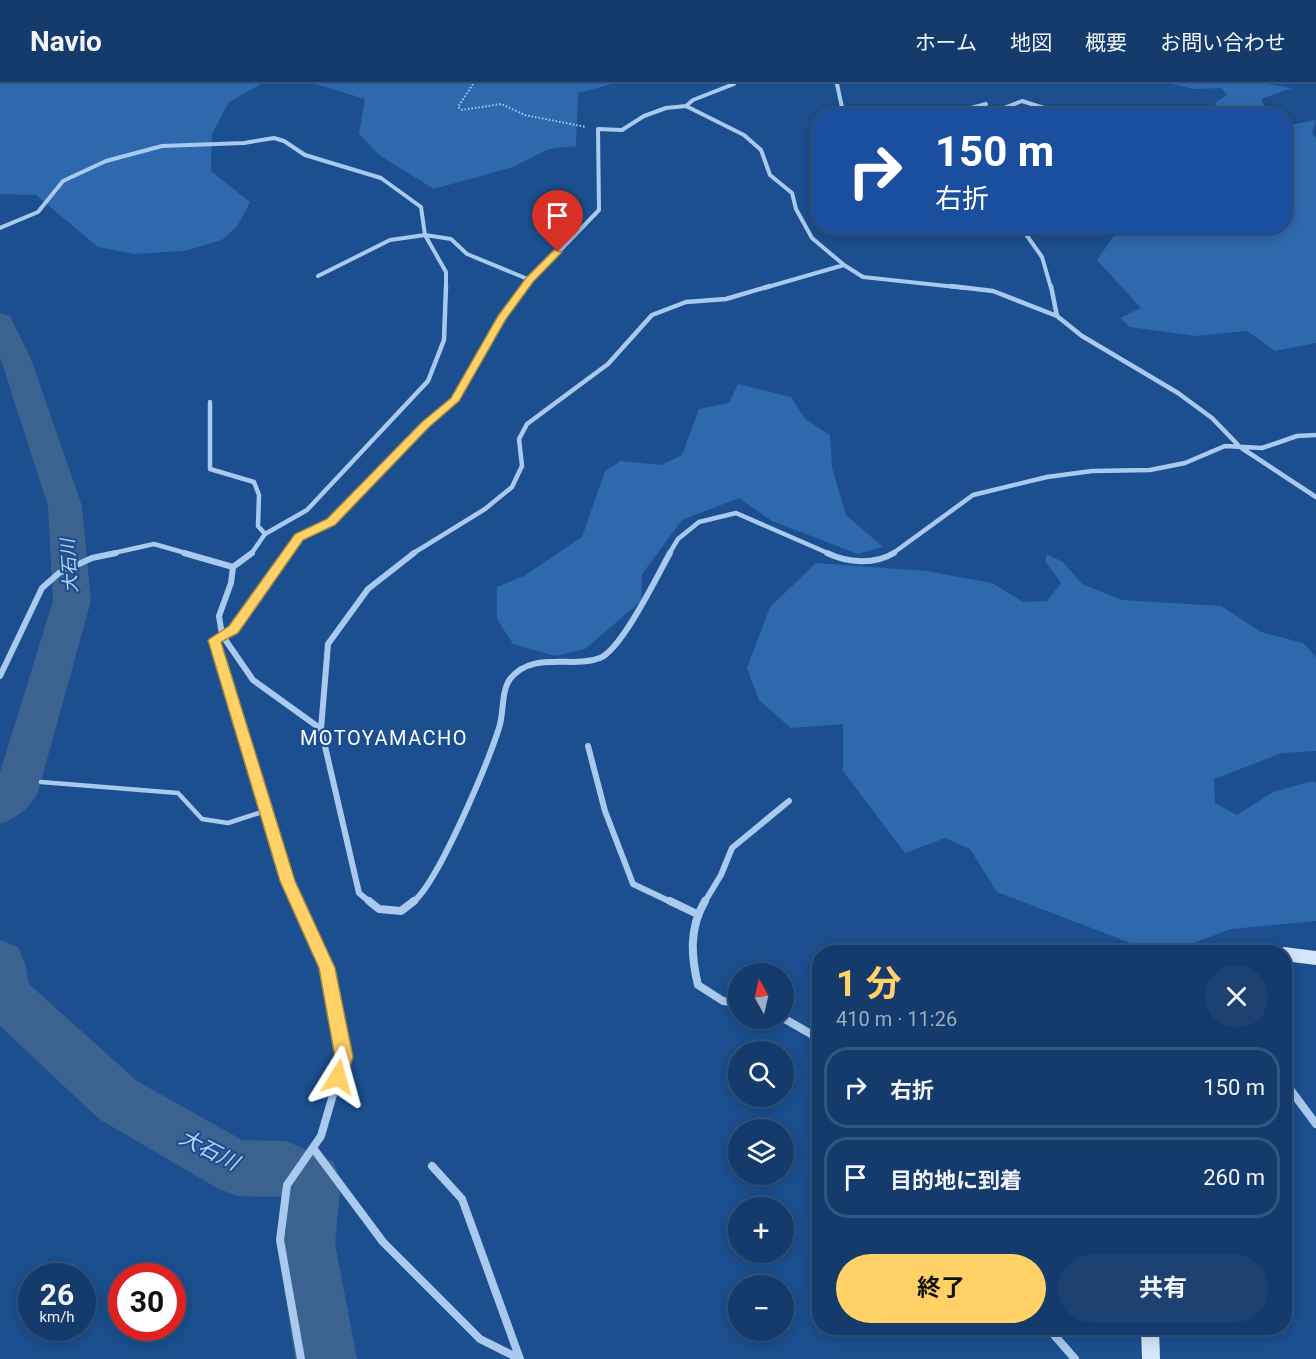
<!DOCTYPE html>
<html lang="ja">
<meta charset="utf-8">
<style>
body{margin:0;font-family:Roboto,"Noto Sans JP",sans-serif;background:#1d4271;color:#f1f3f6;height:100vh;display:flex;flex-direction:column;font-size:22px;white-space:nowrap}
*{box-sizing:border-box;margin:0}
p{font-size:20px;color:#9dadc1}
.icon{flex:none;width:33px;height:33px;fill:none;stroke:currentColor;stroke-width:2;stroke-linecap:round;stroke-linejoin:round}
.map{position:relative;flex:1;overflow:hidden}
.details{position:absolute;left:812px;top:861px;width:480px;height:390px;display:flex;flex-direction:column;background:#143b6b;border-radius:24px;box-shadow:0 3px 15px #0003,0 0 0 2px #33557e}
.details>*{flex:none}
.guide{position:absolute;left:812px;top:24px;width:480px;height:126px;border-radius:24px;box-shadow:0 3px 15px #0003,0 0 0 2px #33557e;background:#1a4fa0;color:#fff;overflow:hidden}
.needle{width:39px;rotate:352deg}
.fabs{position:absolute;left:728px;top:879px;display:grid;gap:12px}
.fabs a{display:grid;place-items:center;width:66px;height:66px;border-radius:50%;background:#143b6b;box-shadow:0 3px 15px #0003,0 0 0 2px #33557e;font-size:30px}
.speed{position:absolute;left:18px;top:1179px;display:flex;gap:12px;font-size:30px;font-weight:700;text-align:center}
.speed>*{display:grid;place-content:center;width:78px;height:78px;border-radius:50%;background:#143b6b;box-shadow:0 3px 15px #0003,0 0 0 2px #33557e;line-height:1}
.speed small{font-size:15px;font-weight:400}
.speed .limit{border:9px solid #d22;background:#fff;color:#111}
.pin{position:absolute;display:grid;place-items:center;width:51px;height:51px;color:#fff;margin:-62px -26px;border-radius:50% 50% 50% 0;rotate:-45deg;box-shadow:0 0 6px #0007}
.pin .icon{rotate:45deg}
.me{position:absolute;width:66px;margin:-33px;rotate:8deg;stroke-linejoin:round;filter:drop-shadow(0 0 4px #0008)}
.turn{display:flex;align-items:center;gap:21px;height:126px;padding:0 24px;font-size:27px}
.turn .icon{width:78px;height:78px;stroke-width:2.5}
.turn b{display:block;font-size:42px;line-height:51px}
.round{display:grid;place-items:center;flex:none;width:63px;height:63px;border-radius:32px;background:#1d4271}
.overview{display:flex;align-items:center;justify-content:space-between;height:102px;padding:0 24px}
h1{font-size:36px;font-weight:700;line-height:45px;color:#ffd166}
.cta{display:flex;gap:12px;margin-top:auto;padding:12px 24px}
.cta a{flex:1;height:69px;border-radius:36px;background:#ffd166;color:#111;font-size:24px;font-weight:700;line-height:69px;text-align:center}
.cta a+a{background:#1d4271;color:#f1f3f6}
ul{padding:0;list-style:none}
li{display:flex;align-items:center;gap:18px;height:81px;margin:0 12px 9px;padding:0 12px;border:3px solid #33557e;border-radius:24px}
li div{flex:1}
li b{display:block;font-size:22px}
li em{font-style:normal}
header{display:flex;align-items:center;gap:36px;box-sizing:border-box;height:84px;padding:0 30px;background:#143b6b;border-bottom:2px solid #33557e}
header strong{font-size:28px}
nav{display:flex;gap:33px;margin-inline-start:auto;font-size:21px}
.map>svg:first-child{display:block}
.green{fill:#2e69ad}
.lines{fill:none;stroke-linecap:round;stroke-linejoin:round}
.river{fill:#3c6290;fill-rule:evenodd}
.path{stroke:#a9c9ee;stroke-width:2;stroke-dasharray:1.5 2;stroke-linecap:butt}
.lane{stroke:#a9c9ee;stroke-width:4.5}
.street-far3{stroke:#a9c9ee;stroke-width:4}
.street-far2{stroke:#a9c9ee;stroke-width:4.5}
.street-far1{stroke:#a9c9ee;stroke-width:6}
.street{stroke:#a9c9ee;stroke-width:8}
.secondary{fill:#d6e6fa;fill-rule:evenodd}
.route{fill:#ffd166;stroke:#a68842;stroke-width:1.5}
.labels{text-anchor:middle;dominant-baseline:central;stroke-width:4.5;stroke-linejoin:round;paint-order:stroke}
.water-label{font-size:18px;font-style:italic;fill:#b5d3f5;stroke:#1b4f8f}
.quarter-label{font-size:20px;letter-spacing:1.5px;fill:#fff;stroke:#1b4f8f}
.near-water-label{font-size:21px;font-style:italic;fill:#b5d3f5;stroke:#1b4f8f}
</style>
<header>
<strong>Navio</strong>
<nav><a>ホーム</a><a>地図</a><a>概要</a><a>お問い合わせ</a></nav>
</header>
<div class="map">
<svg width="1316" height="1275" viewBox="0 0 1316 1275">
<rect width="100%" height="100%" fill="#1b4f8f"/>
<path class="green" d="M0,0H261L229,18L212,50L211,87L250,118L238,141L222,156L184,167L134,170L98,163L36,111L0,110Z
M295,0H612L578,9L576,62L549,65L513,83L434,105L379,71L359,50L365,15L315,0Z
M1171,0H1267L1292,4L1261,15L1269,31L1217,32L1214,29L1216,18L1227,11L1221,4L1195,5Z
M1316,36L1312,50L1316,54V259L1275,267L1247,247L1196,252L1130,243L1120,234L1141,224L1097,176L1120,143L1284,142V42Z
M738,300L791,313L805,335L830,351L832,384L846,431L883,463L858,470L772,437L739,414L682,436L642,490L641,517L585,565L555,572L513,560L497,535V503L524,492L582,453L605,387L621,377L661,381L682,371L699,325L729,319Z
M1047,470L1063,478L1082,500L1122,516L1221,522L1261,548L1303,559L1316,573V667L1282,669L1214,695L1215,719L1237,731L1273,708L1313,697L1316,699V837L1231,845L1170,868H1154L997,808L970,765L945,754L905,769L843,687V640L791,644L759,616L747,584L770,523L816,479L926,487L992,499L1023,518L1047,517L1061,499L1045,477Z"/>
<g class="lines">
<path class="river" d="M0,229L10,232L31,275L82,422L91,517L38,708C29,725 18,733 0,740V688L53,517L48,422L0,273Z
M0,856L18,863L25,879L29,900L137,997L242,1056L286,1057L333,1077L341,1097L335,1159L357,1275H295L277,1159L282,1113L237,1112L217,1104L99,1035L0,942Z"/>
<path class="path" d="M473,0L458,23L462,26L501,20L525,31L586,43"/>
<path class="lane" d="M41,698L178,709L202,735L228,739L265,727"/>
<path class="street-far3" d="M734,0L693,16L686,22L744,51L761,66L770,91L792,109L796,125L812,154L844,181L863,193L965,204
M837,0L843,28L852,32
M941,32L986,20
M996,32L994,28L1022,17L1069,32
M1020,142L1042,173L1051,204
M0,144L38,128L63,97L106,77L162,62L244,59L274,54L284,57L305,71L381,94L421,123L425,151L446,188V204
M318,192L390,156L425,151L451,155L467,170L530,196
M524,204L599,126L598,45L622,46L644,32L666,24L686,22
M764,204L844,181"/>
<path class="street-far2" d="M951,202L993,207L1057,232L1082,252L1178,309L1212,334L1240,363L1316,413
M1051,202L1057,232
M210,318V385L254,398L259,411L258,442L265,450
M109,470L154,460L189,470
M251,470L265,450L307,426L428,297L444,256L446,202
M287,470L299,453L331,438L426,340L456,315L502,234L525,202
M412,470L485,425L512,403L522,382L519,355L527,340L608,280L652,231L686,218L726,215L770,202
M669,470L678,455L699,438L736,429L830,470
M892,470L973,411L1047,393L1092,387L1150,386L1185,379L1225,362L1262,364L1297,352L1316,351"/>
<path class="street-far1" d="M184,469L233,483L231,499L219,532L222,551L253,596L321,645L359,809L371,819
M288,469L234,546L214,556L287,797L297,819
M827,469C848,479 874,481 894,469
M233,483L252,469
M0,592L42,504L59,489L92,474L116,469
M321,645L328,560L368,505L414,469
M588,662L605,727L633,800L673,819
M412,819C438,800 488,678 499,644C504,630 501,607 510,595C533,566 572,585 600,574C622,565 657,492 670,469
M704,819L721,791L732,764L789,717"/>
<path class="street" d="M296,817L327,884L344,973L321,1052L287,1101L280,1156L301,1275
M369,817L379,825L401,827L414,817
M670,817L697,830
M705,817C689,844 691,872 698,901L723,917L738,919
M783,934L811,950L819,958
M1284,997L1316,1040
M313,1064L383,1158L480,1255L520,1275
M432,1082L462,1115L520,1275
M1048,1244L1075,1275"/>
<path class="secondary" d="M1268,861L1273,863L1275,868H1260L1262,863Z
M1284,863L1316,867V881L1284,877V868H1278L1279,865Z
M1141,1244H1159L1160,1275H1142Z"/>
</g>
<path class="route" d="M554,166L562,168L533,198L506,235L459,317L429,343L335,441L303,456L238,549L221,558L295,797L335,884L353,973L344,999L338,1002L332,999L329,993L335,973L319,884L280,797L208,556L229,542L295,450L327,435L422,338L451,314L498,232L526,194Z"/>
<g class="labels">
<g class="water-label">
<text transform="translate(69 482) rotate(-94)">大石川</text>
</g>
<g class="quarter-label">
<text x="384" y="654">MOTOYAMACHO</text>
</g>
<g class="near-water-label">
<text transform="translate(209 1066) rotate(27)">大石川</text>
</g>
</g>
</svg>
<div class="fabs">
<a><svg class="needle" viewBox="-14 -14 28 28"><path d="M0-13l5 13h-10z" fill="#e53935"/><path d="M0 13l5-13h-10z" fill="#9dadc1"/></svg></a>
<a><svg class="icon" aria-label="search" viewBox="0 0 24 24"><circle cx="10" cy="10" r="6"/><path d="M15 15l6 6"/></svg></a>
<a><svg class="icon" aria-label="layers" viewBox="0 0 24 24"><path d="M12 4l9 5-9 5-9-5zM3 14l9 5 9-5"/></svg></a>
<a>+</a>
<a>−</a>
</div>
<div class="speed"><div>26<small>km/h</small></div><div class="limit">30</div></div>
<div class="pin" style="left:558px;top:168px;background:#d93025"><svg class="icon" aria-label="arrive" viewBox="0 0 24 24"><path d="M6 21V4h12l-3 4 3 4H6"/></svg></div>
<svg class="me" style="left:338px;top:993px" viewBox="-20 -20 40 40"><path d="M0-17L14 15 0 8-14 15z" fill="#ffd166" stroke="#fff" stroke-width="4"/></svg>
<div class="guide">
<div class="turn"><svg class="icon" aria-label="right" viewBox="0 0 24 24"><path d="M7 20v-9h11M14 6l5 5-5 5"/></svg><div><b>150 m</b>右折</div></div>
</div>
<section class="details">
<div class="overview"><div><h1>1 分</h1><p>410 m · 11:26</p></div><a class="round"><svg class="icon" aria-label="close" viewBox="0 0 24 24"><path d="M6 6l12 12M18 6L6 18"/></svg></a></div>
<ul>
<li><svg class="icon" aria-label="right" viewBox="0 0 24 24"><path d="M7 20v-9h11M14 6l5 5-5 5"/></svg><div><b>右折</b></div><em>150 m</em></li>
<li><svg class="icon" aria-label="arrive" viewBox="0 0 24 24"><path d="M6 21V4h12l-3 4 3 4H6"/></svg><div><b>目的地に到着</b></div><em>260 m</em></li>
</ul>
<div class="cta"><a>終了</a><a>共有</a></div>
</section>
</div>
